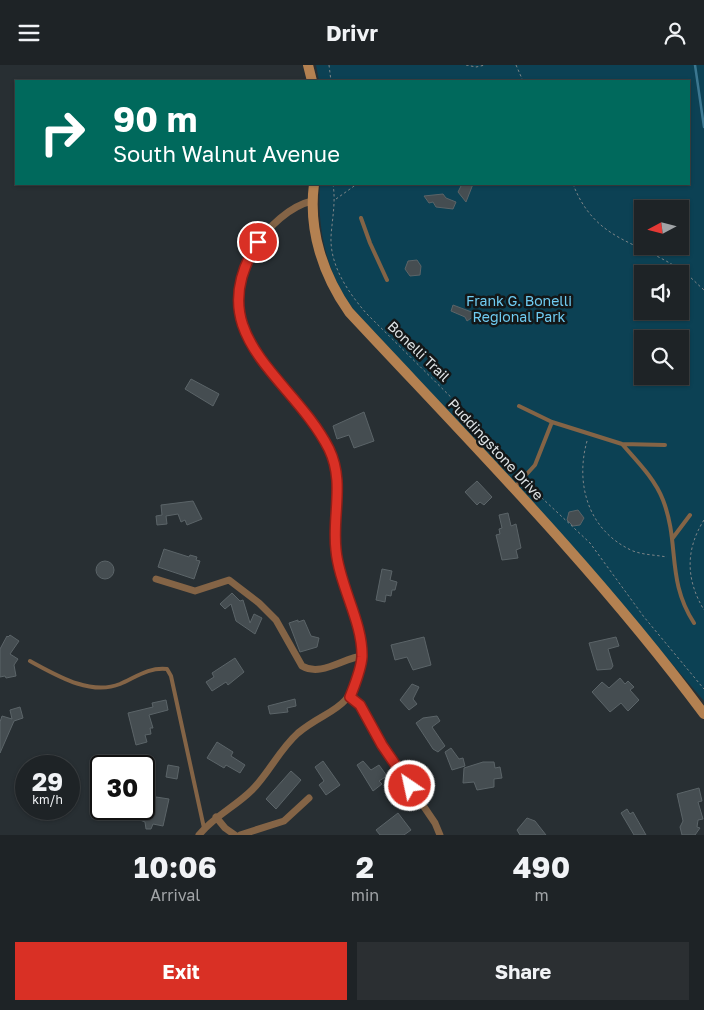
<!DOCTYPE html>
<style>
body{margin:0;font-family:"Golos Text",sans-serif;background:#2b2f32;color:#f1f3f6;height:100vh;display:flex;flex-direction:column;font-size:19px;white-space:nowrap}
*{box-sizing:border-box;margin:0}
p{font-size:16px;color:#a1a4a7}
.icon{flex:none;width:28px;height:28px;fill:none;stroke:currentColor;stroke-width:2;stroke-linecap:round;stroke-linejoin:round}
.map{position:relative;height:770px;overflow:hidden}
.panel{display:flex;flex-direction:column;background:#1e2326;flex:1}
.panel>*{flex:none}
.top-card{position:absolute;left:15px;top:15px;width:675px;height:105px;border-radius:0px;box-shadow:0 1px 4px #0004,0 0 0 1px #3c4043;background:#00695c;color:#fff;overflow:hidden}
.needle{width:32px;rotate:263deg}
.controls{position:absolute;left:634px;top:135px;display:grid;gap:10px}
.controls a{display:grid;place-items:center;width:55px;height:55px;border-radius:0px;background:#1e2326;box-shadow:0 1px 4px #0004,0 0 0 1px #3c4043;font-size:25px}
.speed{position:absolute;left:15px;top:690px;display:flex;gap:10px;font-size:25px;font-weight:700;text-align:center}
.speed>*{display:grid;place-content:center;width:65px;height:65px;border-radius:50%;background:#1e2326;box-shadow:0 1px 4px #0004,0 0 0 1px #3c4043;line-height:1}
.speed small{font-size:12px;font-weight:400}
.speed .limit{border:2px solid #111;border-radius:8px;background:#fff;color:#111}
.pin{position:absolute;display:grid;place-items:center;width:42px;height:42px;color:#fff;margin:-21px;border:2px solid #fff;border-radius:50%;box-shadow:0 1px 5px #0007}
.me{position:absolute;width:55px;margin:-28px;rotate:326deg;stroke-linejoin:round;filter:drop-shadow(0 0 4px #0008)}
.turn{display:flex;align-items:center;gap:18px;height:105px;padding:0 15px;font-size:22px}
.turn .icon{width:65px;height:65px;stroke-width:2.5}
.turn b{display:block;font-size:35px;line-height:42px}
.eta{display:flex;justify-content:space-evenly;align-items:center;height:85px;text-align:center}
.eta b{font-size:30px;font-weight:700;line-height:35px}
.button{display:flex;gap:10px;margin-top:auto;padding:10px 15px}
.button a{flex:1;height:58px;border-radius:0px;background:#d93025;color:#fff;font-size:20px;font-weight:700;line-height:58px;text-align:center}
.button a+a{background:#2b2f32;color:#f1f3f6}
header{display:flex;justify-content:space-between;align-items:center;height:65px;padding:0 15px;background:#1e2326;font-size:22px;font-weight:700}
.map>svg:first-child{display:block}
.green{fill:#0c4154;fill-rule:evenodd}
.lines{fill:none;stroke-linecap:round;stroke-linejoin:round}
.stream{stroke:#3b7790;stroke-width:2.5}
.building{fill:#454d51;stroke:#5b6468}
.path{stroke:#7e8588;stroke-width:1;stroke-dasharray:2.5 2.5;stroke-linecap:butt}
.lane{stroke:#846446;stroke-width:4}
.street{stroke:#846446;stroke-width:7}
.secondary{stroke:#b48151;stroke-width:10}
.route-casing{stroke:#8d1f18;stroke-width:12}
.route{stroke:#d93025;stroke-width:9}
.labels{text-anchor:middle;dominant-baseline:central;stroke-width:5;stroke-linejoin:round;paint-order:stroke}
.park-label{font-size:14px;fill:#70ccf2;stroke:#131718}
.street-label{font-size:14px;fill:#e0e5e7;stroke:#131718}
</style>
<header><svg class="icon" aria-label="menu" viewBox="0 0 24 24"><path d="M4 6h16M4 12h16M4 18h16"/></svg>Drivr<svg class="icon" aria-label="person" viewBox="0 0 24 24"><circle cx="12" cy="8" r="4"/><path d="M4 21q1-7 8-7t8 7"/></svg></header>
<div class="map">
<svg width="704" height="770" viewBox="0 0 704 770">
<rect width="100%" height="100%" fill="#282f33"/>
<path class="green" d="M316,0H704V636L525,429L354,245C326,208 317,164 320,119H689V16H319ZM642,144H680V181H642ZM642,209H680V246H642ZM642,274H680V311H642Z"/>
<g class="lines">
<path class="stream" d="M695,0L704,62"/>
</g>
<path class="building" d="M462,119H473L466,137L458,127Z
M443,129L446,133L456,137L453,144L436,142L433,137L429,138L424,131Z
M417,195L421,201L420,210L410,211L405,204L408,196Z
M453,240L477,249L467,256L465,252L451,246Z
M191,314L219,329L213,341L185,324Z
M364,347L374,376L354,383L349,370L337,374L333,361Z
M477,416L492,432L484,440L480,437L477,440L465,427Z
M193,436L202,454L187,460L185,455L181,457L178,449L166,451L167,459L157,460L156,451L162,450L161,440Z
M578,445L584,453L580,460L573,461L567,455L569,447Z
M508,448L511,461L516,459L521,483L516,485L518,493L502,495L496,470L500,469L499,464L502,463L499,450Z
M164,484L189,492L190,490L197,492L196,495L200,496L194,514L158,502Z
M96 505a9 9 0 1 1 18 0a9 9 0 1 1-18 0Z
M382,504L392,506L390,515L397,517L395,525H392L391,531L386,530L385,537L376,535Z
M232,528L240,536L243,535L250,558L254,549L262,553L255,569L236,556L231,539L225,544L220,539Z
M298,555V557L304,555L311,571L319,573L317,582L300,587L289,558Z
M10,570L19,576L10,589L18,594L14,600L16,611L6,613L5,611L0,612V584L7,571L8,572Z
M424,572L431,600L413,605L407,592L395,595L391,580Z
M616,572L619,581L608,584L613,601L611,604L597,605L589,578Z
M235,593L244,607L228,620L226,617L212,626L206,617L214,612L212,608Z
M620,613L625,619L628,616L634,622L630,625L639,635L628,646L621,638L610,647L592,627L602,617L609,623Z
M412,619L419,622L413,634L417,639L409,645L400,635Z
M295,634L296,641L287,643L288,647L270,649L268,641Z
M166,635L168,645L149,650L153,663H150L151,669L145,670L147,677L136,680L128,648L153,642L152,638Z
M20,642L23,653L14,656L0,688V657L2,651L12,654L10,645Z
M437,651L440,656L432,662L445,681L438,687L433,684L416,658L423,653Z
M217,677L233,687L231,691L245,700L240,708L226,700L224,703L207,693Z
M451,683L459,694L463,693L465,701L452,705L445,687Z
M323,696L340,720L326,730L319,720L324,716L315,702Z
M363,696L371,705L379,700L387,711L379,716L382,719L373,726L357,700Z
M483,697H494L495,703L500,702L502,713L494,714V722L477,725L474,717L463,718L464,703Z
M168,700L179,702L177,714L166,712Z
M291,706L301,715L276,744L266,734Z
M699,723L702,736L698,737L703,754L698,755L697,762L700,763L695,770H682L680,762L683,756L677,729Z
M156,732L169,734L163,761L153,759L151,764H146L145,757L140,755L144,735L155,737Z
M627,744L630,749L633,747L646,770H634L621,748Z
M398,748L411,765L404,770H380L376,765Z
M527,753L535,756L546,770H520L517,765Z"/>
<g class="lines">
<path class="path" d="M329,0L331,16
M466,0L476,2L485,0
M516,0L523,16
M333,119C336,138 332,154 331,172C330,201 348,227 366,248L476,357L512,399L516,411
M573,119C595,176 636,175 681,205C689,210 696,218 704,225
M336,134L357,119
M587,376C575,419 588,466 633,486C644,490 656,490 667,492
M527,419L590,478L644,552L704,624
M704,455C685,485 686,515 704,545"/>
<path class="lane" d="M361,153L370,178L387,215
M519,341L552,357L622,379L665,380
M622,379C637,396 655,414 663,435C680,479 666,515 694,558
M514,423L535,400L552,357
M672,474L690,450
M30,596C56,610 90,631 120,619C136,612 149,602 167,604L171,611L204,763"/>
<path class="street" d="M156,514L195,526L229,515L259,538L276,555L302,601C321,612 343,593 362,591
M350,632L360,640L382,680L435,758L440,770
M216,752L225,763L235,770
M199,770C214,751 235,742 252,725C269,708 279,685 298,668C328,643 349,648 360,604C369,570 341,522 336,488C331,457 345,425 334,395C306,320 196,274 256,181C268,162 290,141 312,136
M240,770L284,756L309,733"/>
<path class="secondary" d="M308,0L312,16
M314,119C308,165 323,210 349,247C471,378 597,505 704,649"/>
</g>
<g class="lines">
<defs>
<path id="route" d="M258,177C198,271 292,311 329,384C345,417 332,450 336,485C339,520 363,557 362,592C361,605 355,619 350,632L360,640L382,680L410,721"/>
</defs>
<use href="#route" class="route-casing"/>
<use href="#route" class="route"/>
</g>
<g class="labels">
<g class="park-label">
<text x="519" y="235">Frank G. Bonelli<tspan x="519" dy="16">Regional Park</tspan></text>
</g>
<g class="street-label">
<text transform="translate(419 286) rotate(44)">Bonelli Trail</text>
<text transform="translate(496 384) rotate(47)">Puddingstone Drive</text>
</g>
</g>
</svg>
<div class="controls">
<a><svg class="needle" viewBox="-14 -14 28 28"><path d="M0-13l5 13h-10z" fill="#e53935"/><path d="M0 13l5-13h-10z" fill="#a1a4a7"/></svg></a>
<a><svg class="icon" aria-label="sound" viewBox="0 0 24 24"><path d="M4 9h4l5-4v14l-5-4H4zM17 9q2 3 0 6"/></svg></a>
<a><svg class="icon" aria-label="search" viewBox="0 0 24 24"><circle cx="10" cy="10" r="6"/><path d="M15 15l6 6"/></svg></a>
</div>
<div class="speed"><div>29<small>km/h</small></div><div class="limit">30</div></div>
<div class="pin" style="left:258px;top:177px;background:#d93025"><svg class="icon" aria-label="arrive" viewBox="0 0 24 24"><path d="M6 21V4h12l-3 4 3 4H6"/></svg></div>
<svg class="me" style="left:410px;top:721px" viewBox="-20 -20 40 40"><circle r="17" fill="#d93025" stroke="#fff" stroke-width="3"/><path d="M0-11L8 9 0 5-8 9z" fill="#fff"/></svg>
<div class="top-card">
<div class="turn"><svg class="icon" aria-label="right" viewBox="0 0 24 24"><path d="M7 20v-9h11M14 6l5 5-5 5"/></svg><div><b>90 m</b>South Walnut Avenue</div></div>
</div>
</div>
<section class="panel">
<div class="eta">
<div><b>10:06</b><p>Arrival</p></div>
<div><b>2</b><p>min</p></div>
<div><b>490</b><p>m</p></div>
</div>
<div class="button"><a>Exit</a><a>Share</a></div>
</section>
